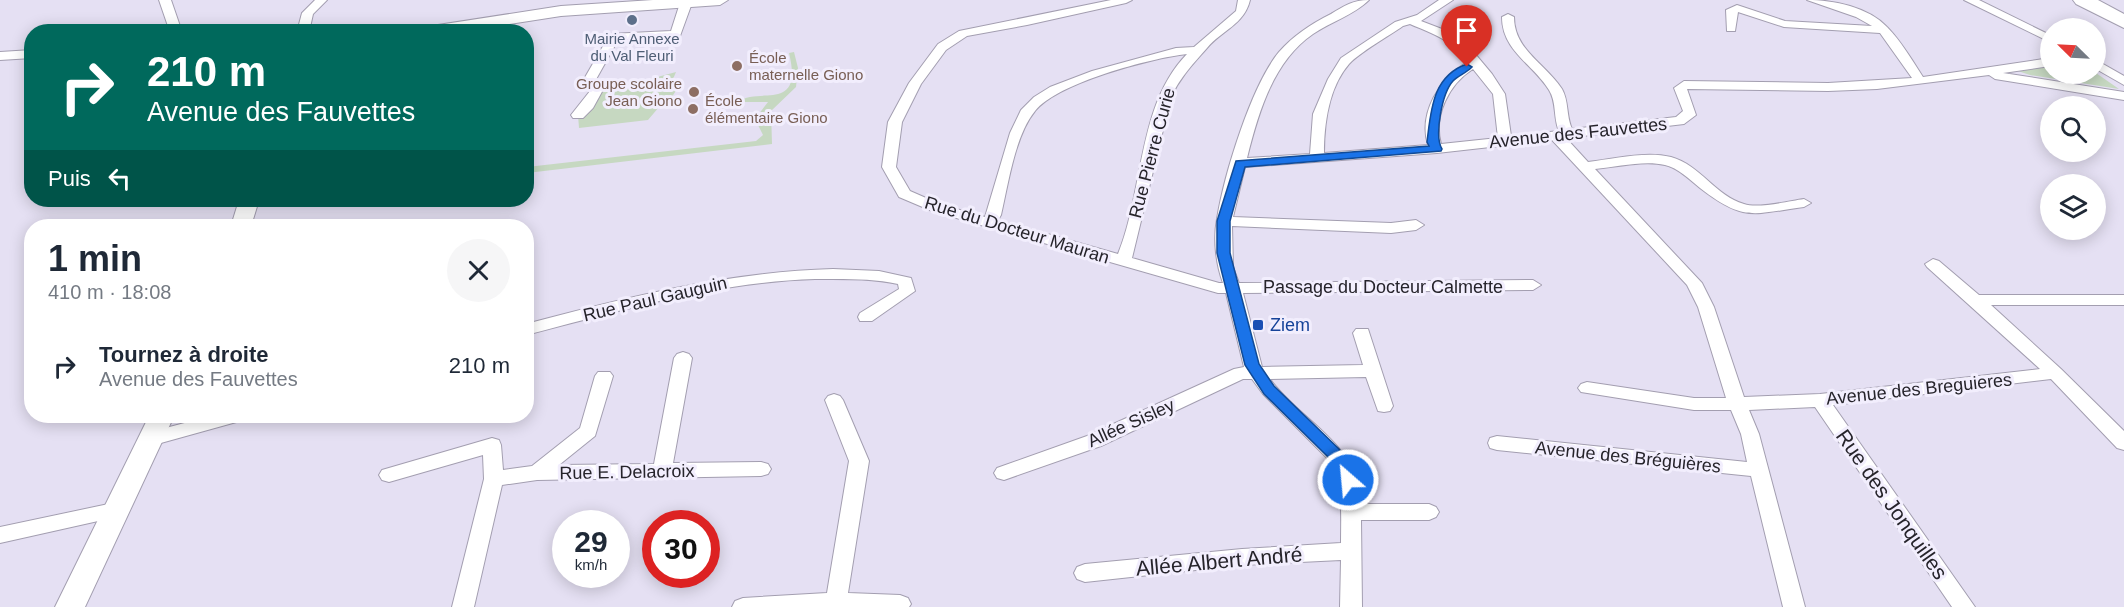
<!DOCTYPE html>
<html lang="fr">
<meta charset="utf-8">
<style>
body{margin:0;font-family:Arial,sans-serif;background:#f6f6f7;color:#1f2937;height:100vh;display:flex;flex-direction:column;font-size:22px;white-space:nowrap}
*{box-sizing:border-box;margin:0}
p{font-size:20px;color:#747a83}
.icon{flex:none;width:33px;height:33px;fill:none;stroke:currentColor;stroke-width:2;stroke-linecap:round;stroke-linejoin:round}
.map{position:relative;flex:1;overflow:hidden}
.details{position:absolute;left:24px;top:219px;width:510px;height:204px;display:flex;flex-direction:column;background:#fff;border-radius:24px;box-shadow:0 3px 15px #0003}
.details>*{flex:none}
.banner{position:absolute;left:24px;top:24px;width:510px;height:183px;border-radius:24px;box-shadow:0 3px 15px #0003;background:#00695c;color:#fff;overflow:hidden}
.needle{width:39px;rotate:294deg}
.buttons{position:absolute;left:2040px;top:18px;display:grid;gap:12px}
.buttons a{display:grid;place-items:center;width:66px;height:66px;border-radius:50%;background:#fff;box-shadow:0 3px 15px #0003;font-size:30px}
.speed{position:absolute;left:552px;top:510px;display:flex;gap:12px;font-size:30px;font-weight:700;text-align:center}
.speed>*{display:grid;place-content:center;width:78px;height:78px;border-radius:50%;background:#fff;box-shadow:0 3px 15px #0003;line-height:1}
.speed small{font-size:15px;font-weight:400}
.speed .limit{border:9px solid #d22;background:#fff;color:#111}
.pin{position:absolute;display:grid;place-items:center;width:51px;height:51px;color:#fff;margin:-62px -26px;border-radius:50% 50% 50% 0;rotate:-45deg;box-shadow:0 0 6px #0007}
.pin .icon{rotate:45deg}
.me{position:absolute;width:66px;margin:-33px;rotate:333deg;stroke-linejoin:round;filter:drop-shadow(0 0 4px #0008)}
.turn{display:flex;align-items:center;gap:21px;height:126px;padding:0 24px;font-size:27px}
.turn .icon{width:78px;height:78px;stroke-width:2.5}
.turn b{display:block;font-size:42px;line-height:51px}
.then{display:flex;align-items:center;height:57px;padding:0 24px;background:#0003;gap:12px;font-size:22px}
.round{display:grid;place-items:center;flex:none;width:63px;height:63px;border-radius:32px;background:#f6f6f7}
.overview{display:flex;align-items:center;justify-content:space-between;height:102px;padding:0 24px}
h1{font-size:36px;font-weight:700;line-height:45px}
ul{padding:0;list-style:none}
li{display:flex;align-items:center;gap:18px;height:90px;padding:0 24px}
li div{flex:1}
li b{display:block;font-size:22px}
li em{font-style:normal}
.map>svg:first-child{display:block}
.green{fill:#c6d8c1}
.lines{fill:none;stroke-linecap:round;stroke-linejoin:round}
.street-casing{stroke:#a39eb0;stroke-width:2}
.secondary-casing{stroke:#a39eb0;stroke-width:2}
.highway-casing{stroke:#a39eb0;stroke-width:2}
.street{fill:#fff;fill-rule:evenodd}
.secondary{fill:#fff;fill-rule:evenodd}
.highway{fill:#fff;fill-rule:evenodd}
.route{fill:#1a73e8;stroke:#114b97;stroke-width:1.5}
.service-dot{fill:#5c6f8a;stroke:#f2eefd;stroke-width:2}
.education-dot{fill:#8d6e63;stroke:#f2eefd;stroke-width:2}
.transit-dot{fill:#1a4fb4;stroke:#f2eefd;stroke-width:2}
.labels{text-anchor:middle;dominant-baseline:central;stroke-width:6;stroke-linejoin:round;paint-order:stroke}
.far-service-label{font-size:15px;fill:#4e5e75;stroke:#f2eefd}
.far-education-label{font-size:15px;fill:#785e54;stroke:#f2eefd;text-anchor:start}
.street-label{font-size:18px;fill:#26242b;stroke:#f2eefd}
.transit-label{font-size:18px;fill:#164399;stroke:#f2eefd;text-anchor:start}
.near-street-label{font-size:21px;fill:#26242b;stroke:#f2eefd}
</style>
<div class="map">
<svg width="2124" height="607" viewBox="0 0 2124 607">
<rect width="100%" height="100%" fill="#e5e0f3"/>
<path class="green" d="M794,52L798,68L796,87L771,111L772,144L527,173V167L756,141L763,135L755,119L768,102H738C758,86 804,114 789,53Z
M2050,66V74L2096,73L2119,89L2030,75L2015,70Z
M676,72L671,84L677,89L670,100H665L648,120L579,128L578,115L598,88L635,83Z"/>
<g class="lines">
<defs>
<path id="street" d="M159,0H171L182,32H170Z
M315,0H327L313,14L309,32H297L302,13Z
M685,0L692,3L680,36L618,40L594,83L604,88L593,108L583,118H573L571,115L590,91L580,86L610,34L671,31L680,3Z
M1111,0H1132L1126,3L1027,25L967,36L946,50L921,84L902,122L896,167L910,191L942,205L985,217L1010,133L1021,110L1034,97L1050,87L1092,71L1176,48L1194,47L1236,11L1238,0H1250C1244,25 1222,30 1207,48C1194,63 1180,77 1171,97L1132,258L1219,283H1223C1216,264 1213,240 1217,219C1224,175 1251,86 1279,52C1294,35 1311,24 1331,14C1344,6 1353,0 1369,0C1354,15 1330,22 1313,34C1273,61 1258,114 1247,158L1310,154L1313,114L1328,79L1341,58L1395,22L1417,15L1439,0H1453L1421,21L1455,34L1466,43L1492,74L1505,94L1511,136L1559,131C1553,118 1557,102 1549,90C1533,64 1502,51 1502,17L1508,14L1514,17C1514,50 1545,63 1562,89C1569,101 1566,116 1572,129L1676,117L1683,111L1674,88L1684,81L1828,83L1912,78L1880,33L1784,27L1738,12L1735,31H1727L1726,10L1737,5L1785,21L1872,26L1856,17L1807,0C1834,0 1868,7 1887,27C1901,41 1912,60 1923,77L2050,58V66L2003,73L2124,92V100L1995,79L1989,75L1877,89L1828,91L1687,89L1696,115L1684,124L1566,138L1588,162C1614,159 1645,151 1671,157C1700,165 1716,196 1744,204C1758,209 1789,201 1804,199L1811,203L1804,207C1752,214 1744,222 1700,188C1689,179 1678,168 1665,165C1644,160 1617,167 1595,169L1702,283L1714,307L1744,397L1820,394L2040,369L1927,267L1925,264L1933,259L1939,261L1979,295H2124V305H1991L2061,369L2124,431V450L2117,448L2051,379L1833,405L1975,607H1952L1815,407L1749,410L1759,434L1805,607H1783L1751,476L1497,450L1490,448L1488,443L1490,438L1497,436L1747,462L1741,434L1731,410H1694L1581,392L1578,388L1581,384L1587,382L1694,398H1726L1698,307L1687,285L1552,140L1437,153L1245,167L1233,217L1391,223L1416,220L1424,225L1416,230L1391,233L1232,226L1233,267L1239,283L1533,280L1541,285L1533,290L1243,293L1262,367L1363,365L1353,333L1356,329H1368L1393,406L1390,411L1384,412L1378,411L1366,377L1270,379C1301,422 1360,444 1361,504H1429L1436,507L1439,512L1436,517L1429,520H1361L1362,607H1340L1341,560L1242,565L1085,582L1077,579L1074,573L1077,567L1085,564L1242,549L1341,543C1341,513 1344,484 1327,458L1263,394L1252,379H1243L1101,446L1004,480L997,478L994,473L997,468L1087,436L1234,369L1244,367L1226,293H1218L932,211L899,197L882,167L888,122L909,83L938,44L959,31ZM1410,24C1435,35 1451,39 1467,62C1440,78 1418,113 1428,145L1324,153C1324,124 1329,87 1349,64C1360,52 1389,36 1403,26ZM1187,54C1137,105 1144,191 1118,254L998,220L1001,215C1008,185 1015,135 1035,111C1057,83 1151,58 1187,54ZM1473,69L1493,94L1498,138L1441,144C1433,116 1449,84 1473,69Z
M1964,0H1979L2050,35V42Z
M32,50V58L0,60V52Z
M2096,60L2124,76V85L2096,69Z
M833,269L879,271L911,278L915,291L872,321H860L858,317L860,313L899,289L898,284C871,278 842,279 815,279C716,282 622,310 526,335V324C628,297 728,272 833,269Z
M683,352L689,354L692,358L673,463L761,462L768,464L771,469L768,474L761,476L537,480L502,485L474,607H452L484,479L483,455L389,482L382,480L379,475L382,470L492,438L499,440L501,445L503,470L532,466L580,428L595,376L598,372H610L613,376L595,436L559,465L654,464L674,358L677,354Z
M834,394L840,396L843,400L869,461L848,593L900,595L908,598L911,604L909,607H732L735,601L743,598L827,593L849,461L825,400L828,396Z
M211,416H242L240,421L150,446L143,444L141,439L143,434Z
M118,502L125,505L128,510L125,515L0,543V527Z"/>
<path id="secondary" d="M653,0H728L720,5L561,16L459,32H417L425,27L561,6Z
M239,200H259L251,226H231Z
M149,416H174L85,607H55Z"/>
<path id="highway" d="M2073,0H2098L2124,14V28L2076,4Z"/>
</defs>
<use href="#street" class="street-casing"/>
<use href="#secondary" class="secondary-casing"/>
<use href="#highway" class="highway-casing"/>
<use href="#street" class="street"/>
<use href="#secondary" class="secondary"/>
<use href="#highway" class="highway"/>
</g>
<path class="route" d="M1467,64L1472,67C1466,73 1458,76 1453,81C1442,93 1434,136 1442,149L1441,151L1245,167L1230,221V253L1259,364L1274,386L1339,449L1352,468L1356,480L1353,485H1342L1328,457L1264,394L1245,365L1217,253V221L1236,161L1429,146L1427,142C1431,111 1432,76 1467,64Z"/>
<circle class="service-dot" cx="632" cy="20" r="6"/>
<g class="education-dot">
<circle cx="737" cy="66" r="6"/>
<circle cx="694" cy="92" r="6"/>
<circle cx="693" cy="109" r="6"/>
</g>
<rect class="transit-dot" x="1252" y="319" width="12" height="12" rx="3"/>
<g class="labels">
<g class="far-service-label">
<text x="632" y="38">Mairie Annexe<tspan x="632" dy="17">du Val Fleuri</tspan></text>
</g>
<g class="far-education-label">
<text x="749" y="57">École<tspan x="749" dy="17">maternelle Giono</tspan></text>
<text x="682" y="83" text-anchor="end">Groupe scolaire<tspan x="682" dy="17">Jean Giono</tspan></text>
<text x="705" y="100">École<tspan x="705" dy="17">élémentaire Giono</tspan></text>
</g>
<g class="street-label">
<text transform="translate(1578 133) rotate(-6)">Avenue des Fauvettes</text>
<text transform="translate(1152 153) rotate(-75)">Rue Pierre Curie</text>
<text transform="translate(1017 230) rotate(17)">Rue du Docteur Mauran</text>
<text x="1383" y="287">Passage du Docteur Calmette</text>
<text transform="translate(655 299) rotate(-13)">Rue Paul Gauguin</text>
<text transform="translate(1919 389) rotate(-6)">Avenue des Breguieres</text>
<text transform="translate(1131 423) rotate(-24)">Allée Sisley</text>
<text transform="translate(1628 457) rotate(6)">Avenue des Bréguières</text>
<text transform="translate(627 472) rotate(-1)">Rue E. Delacroix</text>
</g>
<g class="transit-label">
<text x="1270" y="325">Ziem</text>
</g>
<g class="near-street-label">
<text transform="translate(1892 504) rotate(55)">Rue des Jonquilles</text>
<text transform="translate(1219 561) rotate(-5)">Allée Albert André</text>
</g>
</g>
</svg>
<div class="buttons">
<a><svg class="needle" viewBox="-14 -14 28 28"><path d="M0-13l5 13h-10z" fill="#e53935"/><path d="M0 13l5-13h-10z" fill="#747a83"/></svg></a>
<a><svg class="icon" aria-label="search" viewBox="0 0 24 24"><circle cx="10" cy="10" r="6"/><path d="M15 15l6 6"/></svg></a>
<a><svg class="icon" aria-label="layers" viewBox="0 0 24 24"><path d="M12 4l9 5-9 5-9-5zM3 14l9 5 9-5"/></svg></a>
</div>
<div class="speed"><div>29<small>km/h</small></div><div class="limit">30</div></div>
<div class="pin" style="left:1467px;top:67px;background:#d93025"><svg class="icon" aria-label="arrive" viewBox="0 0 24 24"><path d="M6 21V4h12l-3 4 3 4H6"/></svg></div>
<svg class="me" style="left:1348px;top:480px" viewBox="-20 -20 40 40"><circle r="17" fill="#1a73e8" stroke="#fff" stroke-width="3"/><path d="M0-11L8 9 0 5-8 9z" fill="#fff"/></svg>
<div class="banner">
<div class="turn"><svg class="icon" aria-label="right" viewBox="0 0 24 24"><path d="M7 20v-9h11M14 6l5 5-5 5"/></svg><div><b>210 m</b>Avenue des Fauvettes</div></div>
<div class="then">Puis<svg class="icon" aria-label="left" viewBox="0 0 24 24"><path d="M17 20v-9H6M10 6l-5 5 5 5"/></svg></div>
</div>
<section class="details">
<div class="overview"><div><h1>1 min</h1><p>410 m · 18:08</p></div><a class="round"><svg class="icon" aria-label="close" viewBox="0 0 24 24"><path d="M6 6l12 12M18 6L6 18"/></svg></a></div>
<ul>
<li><svg class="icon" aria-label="right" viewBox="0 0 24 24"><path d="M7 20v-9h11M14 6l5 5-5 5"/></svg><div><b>Tournez à droite</b><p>Avenue des Fauvettes</p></div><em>210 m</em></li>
</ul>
</section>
</div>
